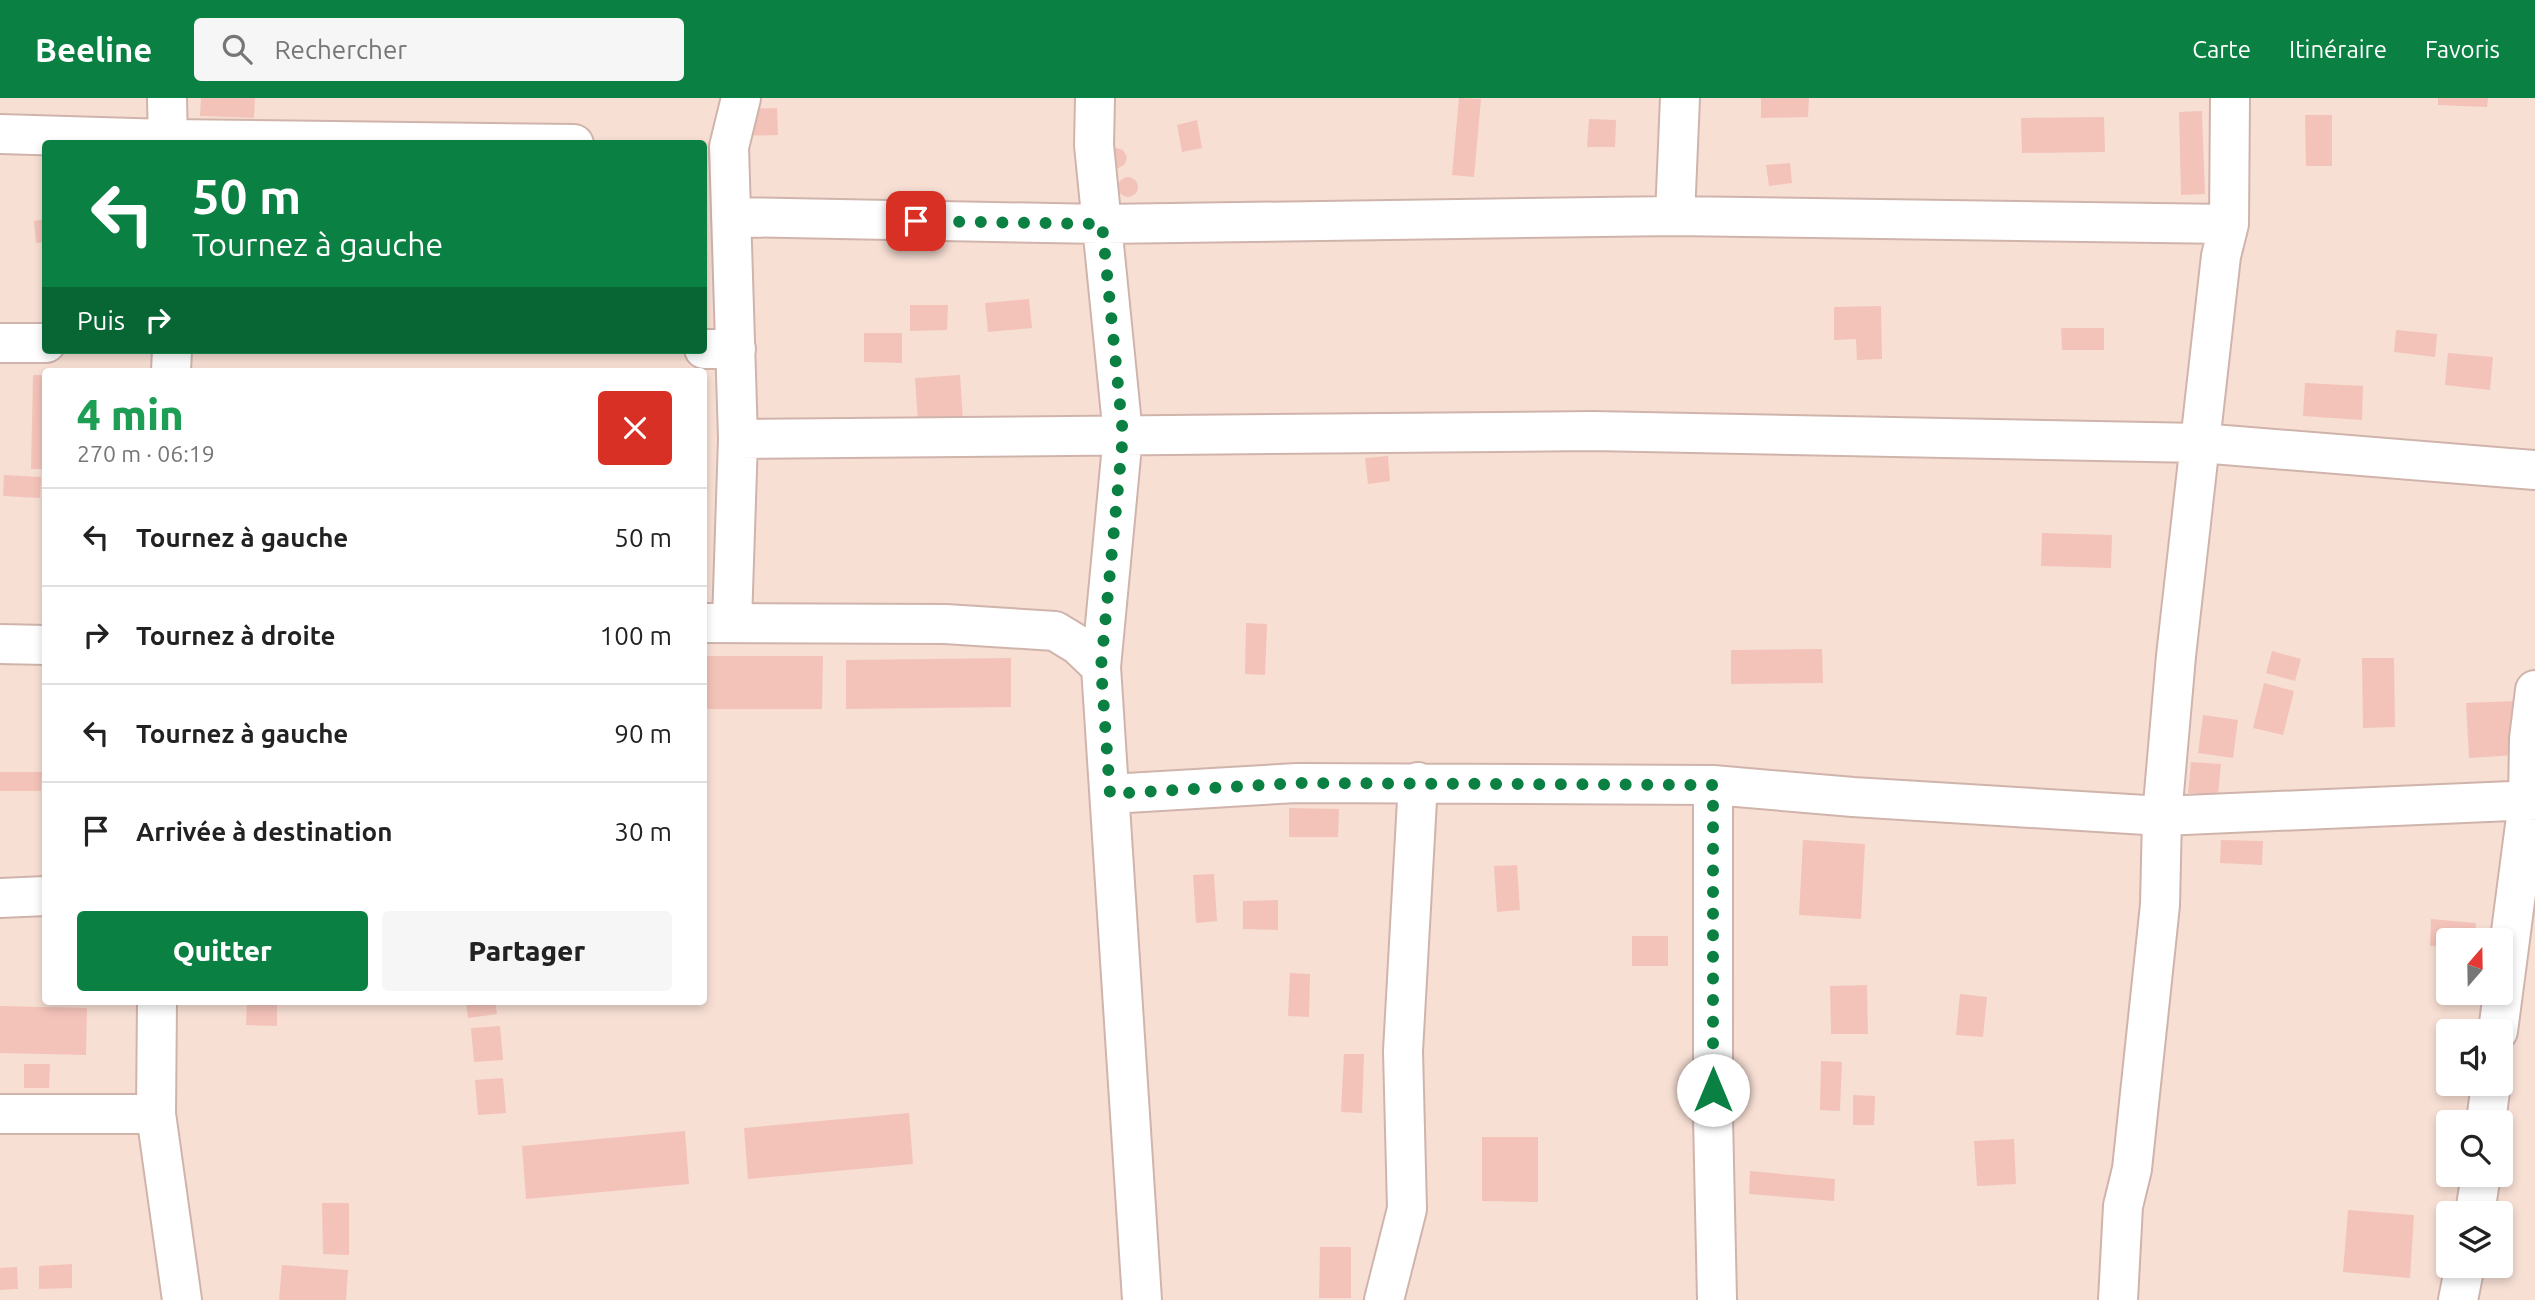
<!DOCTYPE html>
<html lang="fr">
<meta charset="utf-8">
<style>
body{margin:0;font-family:Ubuntu,sans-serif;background:#f6f6f6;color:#222;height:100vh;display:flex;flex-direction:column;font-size:26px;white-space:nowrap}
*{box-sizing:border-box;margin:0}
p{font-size:23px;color:#767676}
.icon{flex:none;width:38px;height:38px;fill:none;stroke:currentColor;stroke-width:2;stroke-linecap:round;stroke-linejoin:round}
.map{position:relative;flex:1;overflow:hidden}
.side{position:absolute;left:42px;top:270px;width:665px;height:637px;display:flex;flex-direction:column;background:#fff;border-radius:7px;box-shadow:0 4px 10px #0003}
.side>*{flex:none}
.guide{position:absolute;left:42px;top:42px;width:665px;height:214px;border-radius:7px;box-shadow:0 4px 10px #0003;background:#0b8043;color:#fff;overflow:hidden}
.needle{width:46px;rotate:20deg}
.tools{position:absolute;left:2436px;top:830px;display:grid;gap:14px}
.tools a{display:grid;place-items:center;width:77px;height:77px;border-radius:7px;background:#fff;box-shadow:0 4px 10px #0003;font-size:35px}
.pin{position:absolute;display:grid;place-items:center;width:60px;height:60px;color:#fff;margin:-30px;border-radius:14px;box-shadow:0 4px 10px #0006}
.me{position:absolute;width:77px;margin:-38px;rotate:0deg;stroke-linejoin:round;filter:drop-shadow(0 0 5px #0008)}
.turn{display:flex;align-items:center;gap:24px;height:147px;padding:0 35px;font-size:32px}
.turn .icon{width:91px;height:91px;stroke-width:2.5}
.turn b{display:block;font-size:49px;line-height:60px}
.then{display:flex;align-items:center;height:66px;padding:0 35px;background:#0003;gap:14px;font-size:26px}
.round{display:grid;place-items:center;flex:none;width:74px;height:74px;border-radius:7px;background:#f6f6f6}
.head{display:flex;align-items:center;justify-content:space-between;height:119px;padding:0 35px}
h1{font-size:42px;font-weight:800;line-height:52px;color:#1e9e55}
.action{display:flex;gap:14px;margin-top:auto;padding:14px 35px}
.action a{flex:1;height:80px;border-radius:7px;background:#0b8043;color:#fff;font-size:28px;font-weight:800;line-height:80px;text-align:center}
.action a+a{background:#f6f6f6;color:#222}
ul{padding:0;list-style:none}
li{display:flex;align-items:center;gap:21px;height:98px;padding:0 35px;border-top:2px solid #e0e0e0}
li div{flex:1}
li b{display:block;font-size:26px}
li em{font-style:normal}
header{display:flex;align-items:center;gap:42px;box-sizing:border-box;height:98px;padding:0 35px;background:#0b8043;color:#fff}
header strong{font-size:33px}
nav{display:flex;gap:38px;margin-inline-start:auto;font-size:24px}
.search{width:490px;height:63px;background:#f6f6f6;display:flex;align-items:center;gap:18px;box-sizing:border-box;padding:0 24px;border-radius:7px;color:#767676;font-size:26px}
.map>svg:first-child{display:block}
.residential{fill:#f7dfd4;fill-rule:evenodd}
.building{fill:#f3c3b9}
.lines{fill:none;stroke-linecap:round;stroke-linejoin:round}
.minor-casing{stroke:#d0b4ac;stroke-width:42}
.minor{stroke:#fff;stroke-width:38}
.route{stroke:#0b8043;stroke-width:12;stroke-dasharray:0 21.6}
</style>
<header>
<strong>Beeline</strong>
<div class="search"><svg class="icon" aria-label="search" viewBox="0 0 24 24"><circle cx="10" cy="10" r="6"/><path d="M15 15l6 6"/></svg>Rechercher</div>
<nav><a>Carte</a><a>Itinéraire</a><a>Favoris</a></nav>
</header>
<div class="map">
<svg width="2535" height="1202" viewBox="0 0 2535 1202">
<rect width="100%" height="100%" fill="#fdede2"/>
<path class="residential" d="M0,0H2535V1202H0ZM46,46H704V252H46ZM46,273H704V903H46ZM2448,842H2501V894H2448ZM2448,933H2501V985H2448ZM2448,1024H2501V1076H2448ZM2448,1115H2501V1167H2448Z"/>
<path class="building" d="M201,0H255L254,20L200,18Z
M1459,0L1481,1L1474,79L1452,77Z
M1761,0H1809L1808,19L1761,20Z
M2438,0H2488L2487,9L2438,7Z
M777,10L778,37L739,38L738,11Z
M2202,13L2205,96L2181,97L2179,14Z
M2305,17H2332V68H2306Z
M2104,19L2105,54L2022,55L2021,20Z
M1589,21L1616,22L1615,49H1587Z
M1197,22L1202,50L1182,54L1177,27Z
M1113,49L1123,52L1127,59L1125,66L1119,70L1116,71Z
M1790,65L1792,85L1769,88L1766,67Z
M1118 89a10 10 0 1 1 20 0a10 10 0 1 1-20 0Z
M46,121V144L36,145L34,123Z
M1029,201L1032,230L988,234L985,205Z
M910,207H948L947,232L910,233Z
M1881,208L1882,261L1857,262L1856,241L1834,242V209Z
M2061,230H2104V252H2062Z
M2396,232L2437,236L2435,259L2394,254Z
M864,235H902V265L864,264Z
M2448,255L2493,259L2490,292L2445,287Z
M33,277H46V371H31Z
M960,277L963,322L918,325L915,280Z
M2305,285L2363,288L2362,322L2303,318Z
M1388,358L1390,383L1368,386L1365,360Z
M4,377L41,379L40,400L3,398Z
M2042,435L2112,437L2111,470L2041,468Z
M1246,525L1267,526L1265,577L1245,576Z
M1822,551L1823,585L1731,586V552Z
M2272,553L2301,561L2295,583L2266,575Z
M704,558H823L822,611H704Z
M1011,560V609L846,611V562Z
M2362,560H2394L2395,629L2363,630Z
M2264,585L2294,593L2283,637L2253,630Z
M2514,603L2517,657L2469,660L2466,605Z
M2203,617L2238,622L2233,660L2198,655Z
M2191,664L2221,666L2218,697L2188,695Z
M0,674H42L41,693H0Z
M1289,710L1339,711L1338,739H1289Z
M1803,742L1865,746L1861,821L1799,817Z
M2221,742L2263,743L2262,767L2220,765Z
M1517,767L1520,812L1497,814L1494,768Z
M1214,776L1217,823L1196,825L1193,777Z
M1278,802V832L1243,831V803Z
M2431,821L2476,825L2475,842H2448V849L2430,848Z
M1632,838H1668V868H1632Z
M1290,875L1310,876L1309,919L1288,918Z
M1867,887L1868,936H1831L1830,888Z
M1960,896L1987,899L1983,939L1956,937Z
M247,903H277V928L246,927Z
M466,903H495L497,916L468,920Z
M0,908L87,910L86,957L0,955Z
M500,928L503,962L474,964L471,930Z
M1344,956H1364L1362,1015L1341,1014Z
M1821,963L1842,964L1840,1013L1820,1012Z
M24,966H50L49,990H24Z
M503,980L506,1015L478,1017L475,982Z
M1853,997L1875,998L1874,1027H1853Z
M909,1015L913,1066L748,1081L744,1030Z
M685,1033L689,1086L526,1101L522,1048Z
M1482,1039H1538V1104L1482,1103Z
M2014,1041L2016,1086L1977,1088L1974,1043Z
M1750,1073L1835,1081L1834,1103L1749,1096Z
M322,1105H349V1157L323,1156Z
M2348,1112L2414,1117L2410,1180L2343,1174Z
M1320,1149H1351V1200H1319Z
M72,1166V1190L39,1191V1168Z
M282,1167L348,1172L346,1202H279Z
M17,1169L18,1191L0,1192V1170Z"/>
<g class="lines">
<defs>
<path id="minor" d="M167,0L168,46
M1095,0L1094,47L1123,337L1101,569
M0,36L167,41L574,46
M1675,118L1680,0
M731,119L1102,126L1675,118L2229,126
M0,245H46
M704,251H736
M171,273L172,252
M738,341L1593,333L2200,345L2535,372
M732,524L738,341L729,49L741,0
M704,525L945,526L1055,533L1078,547L1101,569L1142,1202
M0,546L46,547
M1110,696L1297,685L1713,687
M0,800L46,798
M157,903L156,1016L182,1202
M2498,933L2528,704L2529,641L2535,592
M0,1016H156
M2486,1024L2491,985
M2475,1115L2481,1076
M1384,1202L1407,1111L1403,953L1418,684
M1717,1202L1713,1019V687L1853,699L2162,718L2535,702
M2118,1202L2123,1108L2132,1071L2160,807L2162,718L2176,558L2221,158L2229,126L2230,0
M2458,1202L2465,1167"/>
</defs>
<use href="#minor" class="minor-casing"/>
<use href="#minor" class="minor"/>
</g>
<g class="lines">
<path class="route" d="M916,123L1102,126L1123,337L1101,569L1110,696L1297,685L1713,687V992"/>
</g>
</svg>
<div class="tools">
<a><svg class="needle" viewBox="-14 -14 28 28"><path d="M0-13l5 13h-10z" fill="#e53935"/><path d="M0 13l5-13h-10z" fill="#767676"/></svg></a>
<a><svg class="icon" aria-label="sound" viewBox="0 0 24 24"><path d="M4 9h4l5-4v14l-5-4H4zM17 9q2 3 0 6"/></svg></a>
<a><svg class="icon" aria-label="search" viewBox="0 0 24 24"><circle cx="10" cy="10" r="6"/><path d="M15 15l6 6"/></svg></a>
<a><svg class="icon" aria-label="layers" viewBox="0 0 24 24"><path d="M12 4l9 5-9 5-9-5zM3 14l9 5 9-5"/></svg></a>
</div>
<div class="pin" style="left:916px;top:123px;background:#d93025"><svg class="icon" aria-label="arrive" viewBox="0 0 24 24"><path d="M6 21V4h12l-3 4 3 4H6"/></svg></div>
<svg class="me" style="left:1713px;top:992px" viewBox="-20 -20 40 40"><circle r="19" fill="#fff"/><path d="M0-13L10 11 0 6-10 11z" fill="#0b8043"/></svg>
<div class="guide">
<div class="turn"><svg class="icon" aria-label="left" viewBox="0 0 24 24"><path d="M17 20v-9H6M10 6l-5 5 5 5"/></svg><div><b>50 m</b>Tournez à gauche</div></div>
<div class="then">Puis<svg class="icon" aria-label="right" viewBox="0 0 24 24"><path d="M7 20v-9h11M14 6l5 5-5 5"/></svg></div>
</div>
<section class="side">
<div class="head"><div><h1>4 min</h1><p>270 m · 06:19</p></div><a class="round" style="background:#d93025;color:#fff"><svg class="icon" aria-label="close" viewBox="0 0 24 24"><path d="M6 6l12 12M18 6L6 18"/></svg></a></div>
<ul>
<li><svg class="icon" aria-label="left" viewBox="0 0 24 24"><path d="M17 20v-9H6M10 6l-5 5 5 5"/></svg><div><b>Tournez à gauche</b></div><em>50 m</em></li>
<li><svg class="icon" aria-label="right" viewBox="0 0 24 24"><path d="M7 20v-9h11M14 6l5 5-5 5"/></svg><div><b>Tournez à droite</b></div><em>100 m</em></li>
<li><svg class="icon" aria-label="left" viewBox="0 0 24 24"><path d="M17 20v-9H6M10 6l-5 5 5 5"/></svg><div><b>Tournez à gauche</b></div><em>90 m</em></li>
<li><svg class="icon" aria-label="arrive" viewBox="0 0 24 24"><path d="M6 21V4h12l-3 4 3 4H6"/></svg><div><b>Arrivée à destination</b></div><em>30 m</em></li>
</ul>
<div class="action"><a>Quitter</a><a>Partager</a></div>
</section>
</div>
